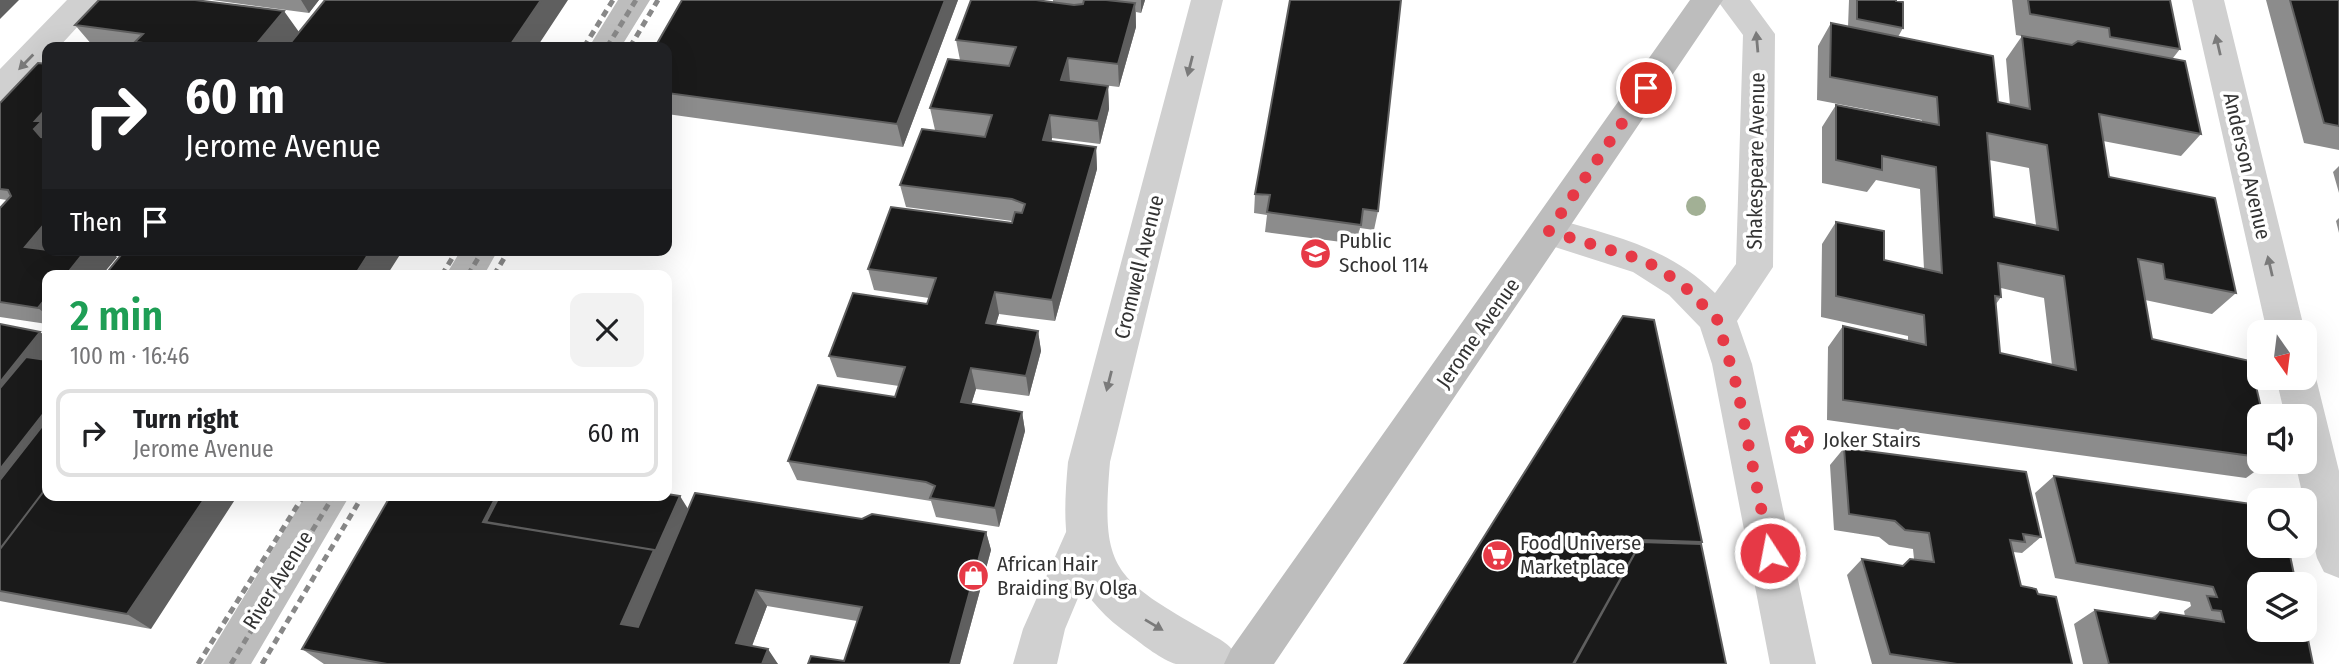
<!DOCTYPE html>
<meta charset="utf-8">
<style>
body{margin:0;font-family:"Fira Sans Condensed",sans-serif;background:#f2f2f2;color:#202124;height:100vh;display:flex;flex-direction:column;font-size:26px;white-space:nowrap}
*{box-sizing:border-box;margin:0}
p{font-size:23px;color:#757577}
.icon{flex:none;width:38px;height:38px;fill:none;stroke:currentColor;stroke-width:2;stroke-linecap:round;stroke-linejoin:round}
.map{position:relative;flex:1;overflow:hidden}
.details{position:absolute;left:42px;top:270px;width:630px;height:231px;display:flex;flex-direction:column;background:#fff;border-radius:14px;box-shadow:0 7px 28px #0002}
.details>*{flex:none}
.banner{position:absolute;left:42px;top:42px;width:630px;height:214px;border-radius:14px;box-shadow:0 7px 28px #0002;background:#202124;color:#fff;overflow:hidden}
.needle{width:46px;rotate:166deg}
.tools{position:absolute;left:2247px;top:320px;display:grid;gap:14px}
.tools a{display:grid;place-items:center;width:70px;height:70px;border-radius:14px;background:#fff;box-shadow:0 7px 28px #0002;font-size:35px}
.pin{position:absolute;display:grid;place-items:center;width:60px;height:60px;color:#fff;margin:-30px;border:4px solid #fff;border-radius:50%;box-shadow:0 2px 7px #0007}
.me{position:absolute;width:77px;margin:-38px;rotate:349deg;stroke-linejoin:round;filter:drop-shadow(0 0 5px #0008)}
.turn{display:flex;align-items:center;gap:24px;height:147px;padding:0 28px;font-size:32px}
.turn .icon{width:91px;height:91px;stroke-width:2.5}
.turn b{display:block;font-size:49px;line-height:60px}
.then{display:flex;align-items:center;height:66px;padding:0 28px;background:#0003;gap:14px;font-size:26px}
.round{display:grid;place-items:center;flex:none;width:74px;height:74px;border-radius:14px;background:#f2f2f2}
.overview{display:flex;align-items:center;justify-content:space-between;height:119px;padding:0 28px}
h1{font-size:42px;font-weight:600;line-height:52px;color:#1e9e55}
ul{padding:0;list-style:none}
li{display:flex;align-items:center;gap:21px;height:88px;margin:0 14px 10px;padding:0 14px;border:4px solid #e0e0e0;border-radius:14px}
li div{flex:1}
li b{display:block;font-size:26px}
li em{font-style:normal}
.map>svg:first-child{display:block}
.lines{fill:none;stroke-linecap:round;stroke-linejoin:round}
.pedestrian{fill:#d0d0d0;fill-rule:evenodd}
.minor{fill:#d0d0d0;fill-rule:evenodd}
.secondary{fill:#bdbdbd;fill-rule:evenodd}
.rail{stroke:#888;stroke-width:5;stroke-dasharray:7 5;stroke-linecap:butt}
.tree{fill:#a2b095}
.wall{fill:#8c8c8c;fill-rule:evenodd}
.shaded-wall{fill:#5f5f5f}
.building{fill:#1a1a1a;stroke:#5f5f5f;stroke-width:2;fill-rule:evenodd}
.oneway{fill:#7a7a7a}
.route{stroke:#e63946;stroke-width:12;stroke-dasharray:0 21.6}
.labels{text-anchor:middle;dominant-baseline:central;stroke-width:7;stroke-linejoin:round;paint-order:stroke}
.street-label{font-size:21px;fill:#333;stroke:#fff}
.poi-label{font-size:21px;fill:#333;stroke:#fff;text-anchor:start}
</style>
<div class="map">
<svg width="2339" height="664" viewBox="0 0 2339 664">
<rect width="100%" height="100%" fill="#fff"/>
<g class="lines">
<path class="pedestrian" d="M1084,517L1098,523L1104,536L1065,629L1057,664H1013L1023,629L1070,523Z"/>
<path class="minor" d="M67,0H102L59,47H47V60L12,97L0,101V69Z
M1191,0H1223L1110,462C1101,568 1112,577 1202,629C1220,640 1232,643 1241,664C1222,664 1194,664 1176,664C1162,660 1143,645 1131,636C1063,589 1061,538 1068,462Z
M1717,0H1750L1775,34L1773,267L1737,321L1752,364L1816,664H1770L1712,364L1700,327L1669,295L1633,272L1536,241L1531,231L1536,221L1549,217C1612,236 1666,245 1715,293L1736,264L1743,35Z
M2192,0H2224L2305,332V333L2267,332Z
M2305,364L2310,366L2316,378L2339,471V578L2324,572L2317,558L2295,462H2305V416H2285L2276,378H2305Z"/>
<path class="secondary" d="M618,0H650L621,47H589Z
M1690,0H1723L1274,664H1224L1231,649Z
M461,250H498L484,275H446Z
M306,495H350L251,664H203Z"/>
<path class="rail" d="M584,47L613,0
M607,47L636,0
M630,47L658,0
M442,275L457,250
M468,275L483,250
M494,275L509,250
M198,664L304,495
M231,664L334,495
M262,664L363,495"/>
</g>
<circle class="tree" cx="1696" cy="206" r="10"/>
<path class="wall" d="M212,0H319L309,13Z
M682,0H958L903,147L667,114V47Z
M1053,0H1145L1141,13L1136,12V27L1119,87L1070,81L1108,86L1109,109L1100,144L1052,138V141L1096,147L1097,169L1055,321L999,314L996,324L1038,331L1041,351L1029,396L976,389L971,404L1022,412L1025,431L999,527L936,517L931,501L797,480L788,461L895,397L899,386L837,377L829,356L927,304L929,298L874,290L868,269L1012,223V221L906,207L900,185L935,130L930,108L960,60L956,40L1053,2Z
M1849,0H1896L1903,28L1898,37L1998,102L2010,105L2006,59L2022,36L2072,45L2016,35L2012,0H2170L2180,49L2173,58L2201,134L2181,156L2103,141L2109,177L2236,293L2212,314L2145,300L2152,339L2259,457V462H2268L2246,478L1827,420L1828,347L1843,326L1908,341V336L1821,317L1822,244L1836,222L1884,260L1924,269L1920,189L1876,180L1867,192L1822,183V127L1836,105L1922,122V120L1817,100L1818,46L1831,23L1848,27ZM1989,160L2029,168L2036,225L1994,217ZM2001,288L2044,298L2052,365L2000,353L1996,304L2001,297Z
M2266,0H2339V150L2304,143Z
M75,25L299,32L286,47H106L93,46Z
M47,64V250L117,257L102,275H47V324L0,317V208L7,200L0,199V103Z
M2339,166V193L2333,172Z
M1255,194L1378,211L1374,230L1360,228L1357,244L1265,232L1267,215L1254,213Z
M2339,218V233L2336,221Z
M1623,316L1702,542L1701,544L1404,664Z
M0,324L47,495L151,629L0,601Z
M1844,448L2041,537L2022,553L2013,552L2021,586L2038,594L2072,664H1872L1847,575L1862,559L1903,566L1914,559L1913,549L1889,545L1879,537L1834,530L1830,465Z
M2054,476L2259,505L2313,664H2083L2074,624L2095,610L2151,618L2160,612L2185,616L2184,611L2191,606L2190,602L2055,578L2035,493Z
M688,509L862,519L986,532L991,550L960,664H808L844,661L857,621L767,606L752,646L778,664H324L302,649Z"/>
<path class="shaded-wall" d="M0,0H19L0,19Z
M301,0H319L309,13Z
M541,0H568L537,47H509Z
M945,0H958L903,147L897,124Z
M1141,0H1145L1141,13Z
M1135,3L1136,27L1119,87L1118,64Z
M284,11L299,32L286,47H254Z
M1068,58L1070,81L1063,103L1061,80Z
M1108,86L1109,109L1100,144L1098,121Z
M45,110L47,112V143L34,129L35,121Z
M1050,115L1052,138L1045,162L1043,140Z
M1096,147L1097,169L1055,321L1052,300Z
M47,221V266L25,247Z
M86,250H109L117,257L102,275H66Z
M371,250H403L387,275H355Z
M995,292L999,314L990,344L986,323Z
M47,297V315L38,308Z
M1038,331L1041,351L1029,396L1026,376Z
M40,332L47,337V376L0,436V382Z
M971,368L976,389L966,422L961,402Z
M47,409V457L0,519V469Z
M1022,412L1025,431L999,527L995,508Z
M207,495H238L151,629L127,614Z
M497,495H523L507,528L483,522Z
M680,496L690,512L667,567L655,552Z
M986,532L991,550L960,664H950Z
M654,550L667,567L635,640L621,624Z
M756,590L767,606L747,659L736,643Z
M768,649L778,664H762Z"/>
<path class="building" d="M99,0H195L284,11L254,47H148L151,44L135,42L143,34L75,25Z
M325,0H541L509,47H287Z
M682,0H945L897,124L667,93V47H655Z
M971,0H1036L1074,5L1083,4L1084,0H1106L1135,3L1118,64L1068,58L1061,80L1108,86L1098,121L1050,115L1043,140L1096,147L1052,300L995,292L986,323L1038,331L1026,376L971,368L961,402L1022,412L995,508L930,498L935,486L926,482L788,461L818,385L895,397L905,367L829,356L853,293L927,304L936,278L868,269L891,207L1012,223L1015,212L1022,213L1025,204L1012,199L900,185L922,129L985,137L992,115L930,108L948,59L1009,66L1016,47L956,40Z
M1290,0H1401L1378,211L1363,209L1361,225L1267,212L1270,195L1255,194Z
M1857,0H1896V1L1903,2V28L1857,19Z
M2028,0H2170L2180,49L2110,37L2109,28L2030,14Z
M2290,0H2339V126L2324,123Z
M1831,23L1993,56L1998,102L2030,109L2022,36L2072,45L2078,41L2185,61L2201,134L2099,114L2109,177L2215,198L2236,293L2165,279L2163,264L2138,259L2152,339L2250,361L2263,416H2259V457L1843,400V326L1926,345L1924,315L1836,296V222L1884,231V260L1942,273L1936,167L1882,156V170L1836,160V105L1939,125L1937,97L1830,77ZM1987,133L2047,145L2058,230L1994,217ZM1998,263L2064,276L2076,370L2000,353L1995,296L2001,297Z
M38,63L47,64V110H45L35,121H42L34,129L41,137L47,138V221L25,247L48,250H86L66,275H47V297L38,308L0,302V208L11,196L8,190L0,189V103Z
M125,250H371L355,275H105Z
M1623,316L1654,320L1702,542L1642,540L1573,664H1404Z
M0,324L40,332L0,382Z
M26,357L47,360V409L0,469V388Z
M47,420V487L0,549V480Z
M1844,448L2026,472L2041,537L2023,534L2025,542L2010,540L2021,586L2036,589L2038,594L2056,597L2072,664H1957L1890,654L1862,559L1903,566L1910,559L1934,562L1929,533L1905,530L1895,521L1849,514Z
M2054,476L2259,505V546H2288L2296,584H2259V630H2305V625L2313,664H2109L2095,610L2155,619L2160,612L2224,622L2221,611L2212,610L2207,596L2217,597L2213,587L2076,563Z
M47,487V495H207L127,614L0,591V549Z
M695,493L862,519L872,514L986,532L950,664H808L811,656L844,661L862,607L756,590L736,643L768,649L762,664H387L302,649L391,495H497L483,522L654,550L621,624L638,627Z
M667,494L680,496L655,552L654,550L486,522L500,495H667Z
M1641,542L1701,544L1726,664H1574Z"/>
<defs><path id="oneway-solid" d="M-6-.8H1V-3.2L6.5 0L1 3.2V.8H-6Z" transform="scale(1.75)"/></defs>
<g class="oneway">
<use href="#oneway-solid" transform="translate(1757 42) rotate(-95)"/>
<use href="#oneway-solid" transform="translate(2218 45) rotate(-103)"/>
<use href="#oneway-solid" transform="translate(26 62) rotate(134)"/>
<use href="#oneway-solid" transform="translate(1190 66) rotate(104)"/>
<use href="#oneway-solid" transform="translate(2270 266) rotate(-103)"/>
<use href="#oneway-solid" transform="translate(1109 381) rotate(104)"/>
<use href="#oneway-solid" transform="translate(1154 625) rotate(31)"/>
</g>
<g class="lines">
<path class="route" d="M1646,88L1549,231L1646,261L1682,284L1717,319L1737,387L1770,553"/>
</g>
<defs>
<symbol id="school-disc" viewBox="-11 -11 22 22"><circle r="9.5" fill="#e63946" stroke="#fff"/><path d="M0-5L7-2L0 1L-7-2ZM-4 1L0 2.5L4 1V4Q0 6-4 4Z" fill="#fff"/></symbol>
<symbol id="sight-disc" viewBox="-11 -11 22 22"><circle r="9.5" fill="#e63946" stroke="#fff"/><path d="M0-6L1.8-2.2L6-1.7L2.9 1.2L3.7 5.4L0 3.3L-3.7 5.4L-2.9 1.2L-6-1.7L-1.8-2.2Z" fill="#fff"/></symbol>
<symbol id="supermarket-disc" viewBox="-11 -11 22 22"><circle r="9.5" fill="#e63946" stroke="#fff"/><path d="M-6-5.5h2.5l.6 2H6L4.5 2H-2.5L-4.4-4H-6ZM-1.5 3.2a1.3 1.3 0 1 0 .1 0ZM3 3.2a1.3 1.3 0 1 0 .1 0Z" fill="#fff"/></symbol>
<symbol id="shop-disc" viewBox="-11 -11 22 22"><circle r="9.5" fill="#e63946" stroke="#fff"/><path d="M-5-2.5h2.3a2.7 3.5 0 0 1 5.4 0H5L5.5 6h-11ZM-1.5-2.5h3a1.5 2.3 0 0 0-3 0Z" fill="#fff"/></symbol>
</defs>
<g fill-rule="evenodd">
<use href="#school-disc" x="1298" y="236" width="35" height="35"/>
<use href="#sight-disc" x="1782" y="422" width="35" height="35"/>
<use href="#supermarket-disc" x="1480" y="538" width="35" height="35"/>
<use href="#shop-disc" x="956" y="558" width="35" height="35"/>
</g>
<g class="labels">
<g class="street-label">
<text transform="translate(1756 161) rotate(-89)">Shakespeare Avenue</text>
<text transform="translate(2247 166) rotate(77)">Anderson Avenue</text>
<text transform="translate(1139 267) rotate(-76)">Cromwell Avenue</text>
<text transform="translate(1478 333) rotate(-55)">Jerome Avenue</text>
<text transform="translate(278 580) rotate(-58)">River Avenue</text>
</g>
<g class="poi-label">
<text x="1339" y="241">Public<tspan x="1339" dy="24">School 114</tspan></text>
<text x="1823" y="440">Joker Stairs</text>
<text x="1520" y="543">Food Universe<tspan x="1520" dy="24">Marketplace</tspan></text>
<text x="997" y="564">African Hair<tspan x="997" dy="24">Braiding By Olga</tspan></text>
</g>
</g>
</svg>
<div class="tools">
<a><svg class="needle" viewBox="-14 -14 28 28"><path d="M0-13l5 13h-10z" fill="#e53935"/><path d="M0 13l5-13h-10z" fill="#757577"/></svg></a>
<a><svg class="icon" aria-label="sound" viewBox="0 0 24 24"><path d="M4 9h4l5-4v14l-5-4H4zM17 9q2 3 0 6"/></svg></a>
<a><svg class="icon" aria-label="search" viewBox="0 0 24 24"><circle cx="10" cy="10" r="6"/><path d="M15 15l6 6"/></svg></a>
<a><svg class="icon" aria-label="layers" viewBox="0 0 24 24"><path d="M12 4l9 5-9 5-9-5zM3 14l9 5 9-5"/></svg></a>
</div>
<div class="pin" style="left:1646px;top:88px;background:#d93025"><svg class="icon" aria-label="arrive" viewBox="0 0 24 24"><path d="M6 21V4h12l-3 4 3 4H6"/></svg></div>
<svg class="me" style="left:1770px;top:553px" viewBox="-20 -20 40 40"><circle r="17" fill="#e63946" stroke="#fff" stroke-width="3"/><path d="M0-11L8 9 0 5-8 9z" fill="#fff"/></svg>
<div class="banner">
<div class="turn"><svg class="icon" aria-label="right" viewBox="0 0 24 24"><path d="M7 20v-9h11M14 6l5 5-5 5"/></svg><div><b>60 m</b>Jerome Avenue</div></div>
<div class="then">Then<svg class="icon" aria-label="arrive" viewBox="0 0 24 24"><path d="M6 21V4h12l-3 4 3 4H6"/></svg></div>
</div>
<section class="details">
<div class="overview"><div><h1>2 min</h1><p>100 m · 16:46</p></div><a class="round"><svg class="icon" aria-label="close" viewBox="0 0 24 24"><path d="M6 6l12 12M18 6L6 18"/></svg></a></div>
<ul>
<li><svg class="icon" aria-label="right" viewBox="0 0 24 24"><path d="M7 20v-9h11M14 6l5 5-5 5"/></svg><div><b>Turn right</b><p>Jerome Avenue</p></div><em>60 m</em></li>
</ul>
</section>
</div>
